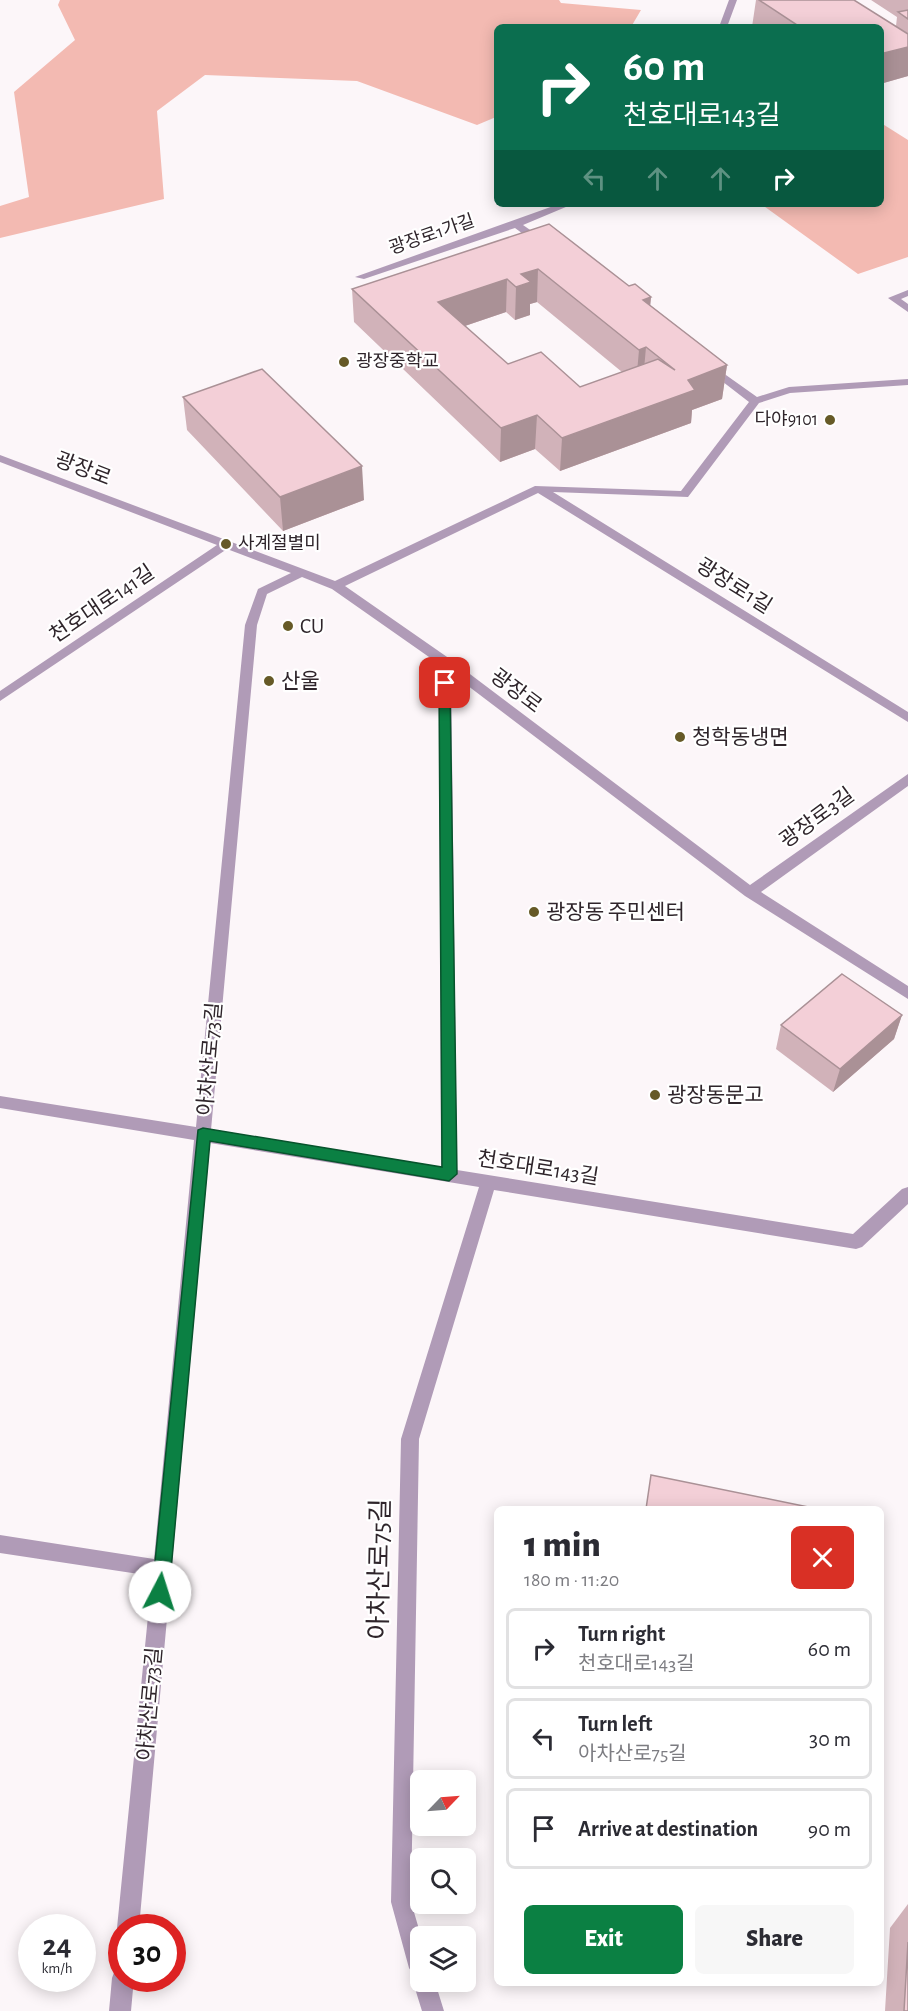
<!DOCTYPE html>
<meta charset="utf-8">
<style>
body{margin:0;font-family:"Alegreya Sans","Noto Sans KR",sans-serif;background:#f7f7f7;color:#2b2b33;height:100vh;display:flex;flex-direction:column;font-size:22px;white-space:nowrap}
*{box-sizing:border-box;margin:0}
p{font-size:20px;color:#7c7c81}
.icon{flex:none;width:33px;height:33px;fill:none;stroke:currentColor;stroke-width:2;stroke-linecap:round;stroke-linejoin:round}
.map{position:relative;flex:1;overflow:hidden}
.panel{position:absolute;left:494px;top:1506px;width:390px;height:480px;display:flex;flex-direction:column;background:#fff;border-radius:9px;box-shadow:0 3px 15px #0003}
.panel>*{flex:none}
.banner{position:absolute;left:494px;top:24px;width:390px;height:183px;border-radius:9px;box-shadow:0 3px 15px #0003;background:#0b6e4f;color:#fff;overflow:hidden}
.needle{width:39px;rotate:65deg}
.tools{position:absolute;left:410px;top:1770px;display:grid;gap:12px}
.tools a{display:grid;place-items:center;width:66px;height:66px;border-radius:9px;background:#fff;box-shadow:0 3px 15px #0003;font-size:30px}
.speed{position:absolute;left:18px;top:1914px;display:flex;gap:12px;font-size:30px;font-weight:700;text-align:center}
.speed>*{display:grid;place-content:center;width:78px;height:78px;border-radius:50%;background:#fff;box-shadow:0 3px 15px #0003;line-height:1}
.speed small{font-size:15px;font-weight:400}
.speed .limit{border:9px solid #d22;background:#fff;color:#111}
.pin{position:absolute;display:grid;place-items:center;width:51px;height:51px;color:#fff;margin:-26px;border-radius:12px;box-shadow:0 3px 9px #0006}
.me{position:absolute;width:66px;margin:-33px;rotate:5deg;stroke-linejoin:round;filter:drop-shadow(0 0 4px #0008)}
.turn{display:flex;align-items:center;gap:21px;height:126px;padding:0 30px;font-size:27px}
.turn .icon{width:78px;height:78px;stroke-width:2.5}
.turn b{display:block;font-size:42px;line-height:51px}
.lanes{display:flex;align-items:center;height:57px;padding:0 30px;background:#0003;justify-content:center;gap:30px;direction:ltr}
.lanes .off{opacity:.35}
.round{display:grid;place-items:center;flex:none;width:63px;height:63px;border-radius:9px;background:#f7f7f7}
.summary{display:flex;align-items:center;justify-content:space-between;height:102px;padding:0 30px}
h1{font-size:36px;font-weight:800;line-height:45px}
.action{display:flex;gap:12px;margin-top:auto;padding:12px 30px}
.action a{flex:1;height:69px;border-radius:9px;background:#0b8043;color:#fff;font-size:24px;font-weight:800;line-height:69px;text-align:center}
.action a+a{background:#f7f7f7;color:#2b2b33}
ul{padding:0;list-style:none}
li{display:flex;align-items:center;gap:18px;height:81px;margin:0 12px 9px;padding:0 18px;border:3px solid #e1e1e2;border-radius:9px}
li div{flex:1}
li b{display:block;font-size:22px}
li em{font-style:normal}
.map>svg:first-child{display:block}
.green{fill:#f3bab2}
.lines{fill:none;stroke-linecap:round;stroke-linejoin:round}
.minor{fill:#b09bb7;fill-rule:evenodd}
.wall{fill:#d1b2b9;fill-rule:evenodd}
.shaded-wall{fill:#aa9196}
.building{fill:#f3cfd7;stroke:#aa9196;stroke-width:1.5;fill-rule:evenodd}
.route{fill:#0b8043;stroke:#07532c;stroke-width:1.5}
.poi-dot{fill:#665a27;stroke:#fff;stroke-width:2}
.labels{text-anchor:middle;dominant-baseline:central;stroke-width:4.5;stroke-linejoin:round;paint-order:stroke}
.far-street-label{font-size:18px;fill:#2f252b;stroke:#fff}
.far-poi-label{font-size:18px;fill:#2f252b;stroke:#fff;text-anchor:start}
.street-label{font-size:21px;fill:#2f252b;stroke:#fff}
.poi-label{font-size:21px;fill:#2f252b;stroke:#fff;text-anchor:start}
.near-street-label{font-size:26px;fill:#2f252b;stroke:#fff}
</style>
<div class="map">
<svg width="908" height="2011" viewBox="0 0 908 2011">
<rect width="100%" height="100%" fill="#fcf6f9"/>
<path class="green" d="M60,0H559L561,3L641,10L631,27H496V117L477,125L357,81L205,75L157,111L164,199L0,238V206L29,197L14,92L75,40L58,5Z
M881,123L908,140V257L858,274L761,204H880Z"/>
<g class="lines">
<path class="minor" d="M729,0H737L727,27H719Z
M559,204H573L523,225L546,241V245H538L515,228L364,279L355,277Z
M908,290V296L901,299L908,304V312L888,298Z
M709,363L757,397L789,387L908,379V385L790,393L759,403L688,497L553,492L908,712V722L538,493L345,586L450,659L750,885L908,774V786L761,892L908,986V999L745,896L451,673L457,1170L853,1234L902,1189L908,1187V1204L862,1247L856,1249L494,1190L419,1439L411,1902L421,1936L420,1982H435L444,2011H422L413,1982L415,1977L409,1968L391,1902L401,1439L479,1187L210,1143L139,1928H122V1936L117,1928L152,1576L0,1553V1535L154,1559L194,1140L0,1108V1096L196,1127L245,625L258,589L291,573L227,549L0,701V691L217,545L0,462V455L335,581L535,486L681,491L749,402L705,368V364ZM302,577L332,589L439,664L441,1167L211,1130L257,625L267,594Z
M122,1968V1978H134L131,2011H109L112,1978L115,1970Z"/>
</g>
<path class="wall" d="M756,0H854L896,26L897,17L871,0H908V76L880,84V27H752Z
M549,224L629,286L651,297L650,305L727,365L722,399L692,410L691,423L560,471L535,449L500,462L354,322L352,289ZM537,302L622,372L580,387L508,364L465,326L506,312L515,320L530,315V304Z
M183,397L364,500L283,531L187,430Z
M902,1015L894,1039L833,1092L776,1049L781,1025Z
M908,1904V2011H885L890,1928Z"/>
<path class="shaded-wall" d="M908,47V76L880,84V54Z
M538,269L537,302L530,304V315L515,320L516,287L521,274Z
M507,279L506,312L438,335V302Z
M651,297L648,330L643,300Z
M646,347L643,381L636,384L639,350Z
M727,365L722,399L692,410L691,423L560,471L562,438L688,380Z
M537,415L535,449L500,462L501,428Z
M362,466L364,500L283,531L280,497Z
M902,1015L894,1039L833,1092L840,1069Z"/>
<path class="building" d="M759,0H854L908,34V47L880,54V27H800Z
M908,10V19L898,12Z
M549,224L629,286L635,284L651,297L643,300L727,365L688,380L695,390L562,438L537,415L501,428L352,289ZM538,269L639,350L646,347L675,370L658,359L580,387L541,352L508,364L438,302L507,279L516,287L531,282L521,274Z
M262,369L362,466L280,497L183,397Z
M842,974L902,1015L840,1069L781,1025Z
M651,1475L818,1509H646Z
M908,1942V2011H904Z"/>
<path class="route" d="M445,679L450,683L457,1174L449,1181L210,1141L169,1592L166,1597L160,1600L154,1597L152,1592L198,1130L203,1128L442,1167L439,683Z"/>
<g class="poi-dot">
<circle cx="344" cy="362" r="6"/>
<circle cx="830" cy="420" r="6"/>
<circle cx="226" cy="544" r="6"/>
<circle cx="288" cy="626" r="6"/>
<circle cx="269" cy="681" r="6"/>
<circle cx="680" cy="737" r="6"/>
<circle cx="534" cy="912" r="6"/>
<circle cx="655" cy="1095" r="6"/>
</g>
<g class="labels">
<g class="far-street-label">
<text transform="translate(432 235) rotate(-19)">광장로1가길</text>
</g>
<g class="far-poi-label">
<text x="356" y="362">광장중학교</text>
<text x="818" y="420" text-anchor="end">다야9101</text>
<text x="238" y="544">사계절별미</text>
</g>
<g class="street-label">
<text transform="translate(83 469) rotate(21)">광장로</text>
<text transform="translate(734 586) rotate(32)">광장로1길</text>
<text transform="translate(102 604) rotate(-34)">천호대로141길</text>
<text transform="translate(516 691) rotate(37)">광장로</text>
<text transform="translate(817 818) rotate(-36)">광장로3길</text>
<text transform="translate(210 1059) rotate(-85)">아차산로73길</text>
<text transform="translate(538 1168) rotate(9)">천호대로143길</text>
<text transform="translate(150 1704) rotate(-85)">아차산로73길</text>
</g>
<g class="poi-label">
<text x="300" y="626">CU</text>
<text x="281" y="681">산울</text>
<text x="692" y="737">청학동냉면</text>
<text x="546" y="912">광장동 주민센터</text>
<text x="667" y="1095">광장동문고</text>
</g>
<g class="near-street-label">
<text transform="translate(380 1569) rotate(-89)">아차산로75길</text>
</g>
</g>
</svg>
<div class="tools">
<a><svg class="needle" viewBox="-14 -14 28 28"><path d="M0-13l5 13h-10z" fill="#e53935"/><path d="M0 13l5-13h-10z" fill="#7c7c81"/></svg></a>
<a><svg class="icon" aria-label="search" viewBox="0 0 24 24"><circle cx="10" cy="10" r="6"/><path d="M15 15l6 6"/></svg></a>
<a><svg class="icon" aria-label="layers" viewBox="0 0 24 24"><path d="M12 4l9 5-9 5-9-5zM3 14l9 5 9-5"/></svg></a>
</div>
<div class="speed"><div>24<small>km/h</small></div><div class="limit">30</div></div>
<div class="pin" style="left:445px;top:683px;background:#d93025"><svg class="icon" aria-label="arrive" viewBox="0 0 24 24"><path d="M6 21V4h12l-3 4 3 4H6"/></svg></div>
<svg class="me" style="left:160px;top:1592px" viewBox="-20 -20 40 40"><circle r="19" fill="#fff"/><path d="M0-13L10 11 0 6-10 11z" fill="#0b8043"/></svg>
<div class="banner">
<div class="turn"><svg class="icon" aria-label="right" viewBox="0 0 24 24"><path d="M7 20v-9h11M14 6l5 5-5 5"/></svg><div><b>60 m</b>천호대로143길</div></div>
<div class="lanes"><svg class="icon off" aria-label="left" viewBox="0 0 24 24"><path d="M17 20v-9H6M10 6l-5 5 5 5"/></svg><svg class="icon off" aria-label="ahead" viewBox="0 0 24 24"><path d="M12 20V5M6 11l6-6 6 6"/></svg><svg class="icon off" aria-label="ahead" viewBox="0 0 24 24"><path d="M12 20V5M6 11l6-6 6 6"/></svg><svg class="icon" aria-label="right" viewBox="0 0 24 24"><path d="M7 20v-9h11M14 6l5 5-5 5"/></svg></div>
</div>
<section class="panel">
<div class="summary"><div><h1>1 min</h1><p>180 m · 11:20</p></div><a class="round" style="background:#d93025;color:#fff"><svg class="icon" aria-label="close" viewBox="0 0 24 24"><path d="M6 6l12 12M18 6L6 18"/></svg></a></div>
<ul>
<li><svg class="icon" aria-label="right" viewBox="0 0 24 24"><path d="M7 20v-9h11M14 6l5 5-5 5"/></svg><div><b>Turn right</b><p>천호대로143길</p></div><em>60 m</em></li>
<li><svg class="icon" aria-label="left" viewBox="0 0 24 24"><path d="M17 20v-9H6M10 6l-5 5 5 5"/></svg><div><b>Turn left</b><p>아차산로75길</p></div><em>30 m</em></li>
<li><svg class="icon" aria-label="arrive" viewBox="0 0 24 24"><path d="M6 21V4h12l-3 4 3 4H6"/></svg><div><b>Arrive at destination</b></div><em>90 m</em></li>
</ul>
<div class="action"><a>Exit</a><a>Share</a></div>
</section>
</div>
